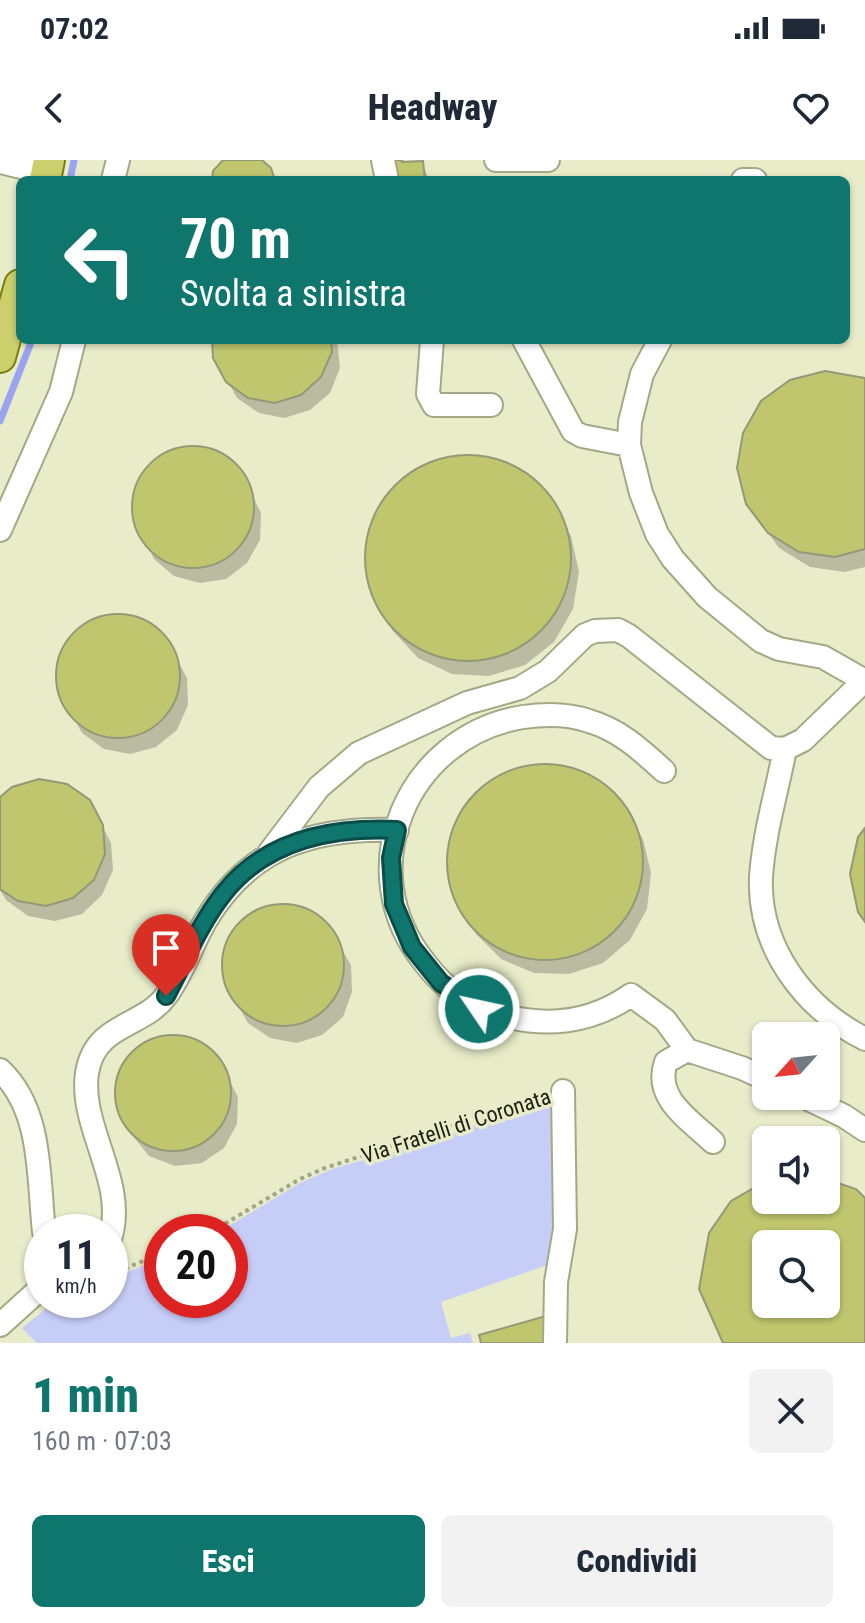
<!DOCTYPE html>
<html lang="it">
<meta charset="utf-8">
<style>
body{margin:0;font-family:"Roboto Condensed",sans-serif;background:#f2f2f3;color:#1f2937;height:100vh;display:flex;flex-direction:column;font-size:30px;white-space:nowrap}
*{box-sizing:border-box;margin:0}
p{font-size:26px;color:#747a83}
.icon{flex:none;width:44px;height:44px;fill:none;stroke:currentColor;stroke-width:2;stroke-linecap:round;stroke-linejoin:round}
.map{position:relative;height:1183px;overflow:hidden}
.panel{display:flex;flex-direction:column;background:#fff;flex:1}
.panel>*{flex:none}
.guide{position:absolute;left:16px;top:16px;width:834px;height:168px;border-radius:12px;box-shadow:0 2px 6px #0004;background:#0f766e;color:#fff;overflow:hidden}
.needle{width:52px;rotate:243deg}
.controls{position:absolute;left:752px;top:862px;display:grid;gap:16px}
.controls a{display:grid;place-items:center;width:88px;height:88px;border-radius:12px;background:#fff;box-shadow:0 2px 6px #0004;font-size:40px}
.speed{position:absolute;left:24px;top:1054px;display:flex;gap:16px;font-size:40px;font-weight:700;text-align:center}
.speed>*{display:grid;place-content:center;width:104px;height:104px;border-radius:50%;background:#fff;box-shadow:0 2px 6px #0004;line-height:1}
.speed small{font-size:20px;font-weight:400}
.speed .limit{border:12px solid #d22;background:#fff;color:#111}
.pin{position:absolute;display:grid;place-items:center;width:68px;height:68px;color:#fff;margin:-82px -34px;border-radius:50% 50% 50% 0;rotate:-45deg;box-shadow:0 0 8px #0007}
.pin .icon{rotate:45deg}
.me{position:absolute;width:88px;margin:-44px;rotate:304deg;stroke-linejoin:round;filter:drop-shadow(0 0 6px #0008)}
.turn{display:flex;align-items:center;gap:28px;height:168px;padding:0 32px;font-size:36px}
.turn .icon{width:104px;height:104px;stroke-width:2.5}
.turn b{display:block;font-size:56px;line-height:68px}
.round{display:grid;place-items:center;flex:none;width:84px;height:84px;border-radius:12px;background:#f2f2f3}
.overview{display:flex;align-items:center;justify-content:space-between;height:136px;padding:0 32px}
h1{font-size:48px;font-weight:800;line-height:60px;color:#0f766e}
.action{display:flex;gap:16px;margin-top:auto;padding:16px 32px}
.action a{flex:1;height:92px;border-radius:12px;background:#0f766e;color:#fff;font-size:32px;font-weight:800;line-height:92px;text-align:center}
.action a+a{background:#f2f2f3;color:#1f2937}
.status{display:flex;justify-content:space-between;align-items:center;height:56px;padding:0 40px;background:#fff;direction:ltr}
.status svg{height:22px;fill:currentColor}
header{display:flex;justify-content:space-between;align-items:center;height:104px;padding:0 32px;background:#fff;font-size:36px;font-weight:800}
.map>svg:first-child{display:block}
.green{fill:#c6cdf7}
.shadow{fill:#0003}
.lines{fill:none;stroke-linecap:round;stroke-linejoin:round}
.stream{stroke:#9aa3f0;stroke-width:7}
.building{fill:#bfc66e;stroke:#959877;stroke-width:2;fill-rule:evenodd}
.minor-casing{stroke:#a4a886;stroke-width:26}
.major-casing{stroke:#797e0e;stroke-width:34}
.path{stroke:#a2a589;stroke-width:4;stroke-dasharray:4 4;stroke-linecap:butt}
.minor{stroke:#fff;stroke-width:22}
.major{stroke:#cbd06c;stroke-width:30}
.route-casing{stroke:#0a4d48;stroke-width:20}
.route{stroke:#0f766e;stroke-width:14}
.labels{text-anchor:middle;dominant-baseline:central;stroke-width:7;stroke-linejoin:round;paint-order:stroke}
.street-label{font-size:22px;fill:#212215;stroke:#e8ecc9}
</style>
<div class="status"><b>07:02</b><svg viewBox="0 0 49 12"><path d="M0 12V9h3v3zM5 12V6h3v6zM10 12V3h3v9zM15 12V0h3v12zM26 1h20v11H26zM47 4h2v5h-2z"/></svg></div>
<header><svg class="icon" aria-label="back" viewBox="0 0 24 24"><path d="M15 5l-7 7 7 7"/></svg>Headway<svg class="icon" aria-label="heart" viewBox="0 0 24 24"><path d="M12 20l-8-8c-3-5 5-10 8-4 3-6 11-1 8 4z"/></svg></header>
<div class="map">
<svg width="865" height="1183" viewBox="0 0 865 1183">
<rect width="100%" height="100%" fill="#e8ecc9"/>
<path class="green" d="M550,939H557L560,953L553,1103L441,1142L451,1178L470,1173L473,1183H37L22,1168L52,1144L61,1140H110V1119L162,1098V1140H230V1072H219L300,1023L335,1008L421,984Z"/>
<path class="shadow" d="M392,0H404L405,4L422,3L429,20H396Z
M214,180H337L340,208L330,233L310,250L284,258L259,253L237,238L215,198Z
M865,221V407L845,412L810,407L779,388L758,359Z
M196,287L221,294L241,312L261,353L260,380L247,403L226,419L200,423L174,416L154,399L134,357L135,331L148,307L170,292Z
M474,296L511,305L541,327L571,376L579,412L573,449L554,482L525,505L489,516L452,514L418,498L392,470L368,419L367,381L379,346L404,318L437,300Z
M116,455L143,460L165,477L187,518L188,545L177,570L156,587L130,594L104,589L82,573L60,532L58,504L70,480L90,462Z
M549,605L583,613L613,632L643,679L651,713L647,749L630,780L603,803L569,814L534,813L501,799L476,774L451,724L449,689L460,655L482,628L513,610Z
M0,640L98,658L111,683L113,710L102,735L82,754L55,761L28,756L6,740L0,730Z
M279,745L305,749L327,764L351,805L352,832L343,857L322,875L297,883L270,878L248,863L225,823L223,796L233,771L253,753Z
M167,876L193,880L216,895L238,937L237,964L224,988L202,1003L175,1006L149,996L132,975L122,958L116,932L123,905L141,885Z"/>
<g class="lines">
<path class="stream" d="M70,20L74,0
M0,261L32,180"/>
</g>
<path class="building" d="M223,0H262L271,8L275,20H212L213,11Z
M390,0H401L402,2L423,1L425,20H394Z
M212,180H331L332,192L321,217L301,235L275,243L248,238L226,222L213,198Z
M825,211L865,218V389L835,397L799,392L768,373L746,344L737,308L743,273L761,241L790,220Z
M132 347a61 61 0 1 1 122 0a61 61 0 1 1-122 0Z
M365 398a103 103 0 1 1 206 0a103 103 0 1 1-206 0Z
M56 516a62 62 0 1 1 124 0a62 62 0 1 1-124 0Z
M447 702a98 98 0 1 1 196 0a98 98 0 1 1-196 0Z
M39,619L67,624L90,640L103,665L105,694L94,720L73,738L46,746L18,741L0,729V637L12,627Z
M865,668V762L858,752L850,714L858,677Z
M222 805a61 61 0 1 1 122 0a61 61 0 1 1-122 0Z
M115 933a58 58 0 1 1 116 0a58 58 0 1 1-116 0Z
M826,1019L856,1029L865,1038V1183H723L699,1129L709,1073L731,1041L766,1021V1040H826ZM766,1084H826V1144H766Z
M546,1156L551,1183H481L479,1175Z"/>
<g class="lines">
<defs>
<path id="minor" d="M383,0L387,20
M496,0H548
M0,2L46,13
M113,20L118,0
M743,20H755
M432,180L428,234L434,245H491
M524,180L573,271L582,276L629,285
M660,180L642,214L630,262L629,285L641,333L657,374L673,399L707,437L761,481L779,489L823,497L865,521
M0,370L61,232L74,180
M785,589C777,631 764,673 761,717C758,787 804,848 865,879
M664,611C642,591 620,570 589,561C569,554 544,554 523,557C407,576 349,710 425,803C444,828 468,846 498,854C545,868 591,863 631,835L665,860L687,890L742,908L766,919
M269,693L319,627L359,593L467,543L520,528L548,511L585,475L595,471L618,470L629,476L771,588L785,589L803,580L865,520
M687,890L666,902C653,938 690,960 713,982
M0,910C43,950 38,1018 44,1072
M802,936L844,956L865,970
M110,1079C128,1022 79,968 87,913C95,863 142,868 166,836C183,813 192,784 206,760C250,686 314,667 397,670
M0,1165L42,1127
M555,1183L556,1122L565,1069L563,931"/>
<path id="major" d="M45,20L49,0
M0,197L20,125"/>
</defs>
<use href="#minor" class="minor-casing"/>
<use href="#major" class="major-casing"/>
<path class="path" d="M211,1072L300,1019L325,1008L541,937
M110,1115L162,1093"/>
<use href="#minor" class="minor"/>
<use href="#major" class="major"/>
</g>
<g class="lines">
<defs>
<path id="route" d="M166,836C184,802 200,763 224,733C266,680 332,667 397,670L391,698L394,744L412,787L441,823L479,849"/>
</defs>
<use href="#route" class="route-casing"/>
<use href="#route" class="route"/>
</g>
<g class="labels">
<g class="street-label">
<text transform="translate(456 966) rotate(-18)">Via Fratelli di Coronata</text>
</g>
</g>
</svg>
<div class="controls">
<a><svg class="needle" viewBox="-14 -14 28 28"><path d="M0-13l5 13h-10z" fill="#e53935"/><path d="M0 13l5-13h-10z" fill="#747a83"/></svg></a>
<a><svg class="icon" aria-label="sound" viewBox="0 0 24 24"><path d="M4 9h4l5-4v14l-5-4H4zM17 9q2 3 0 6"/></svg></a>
<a><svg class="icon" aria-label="search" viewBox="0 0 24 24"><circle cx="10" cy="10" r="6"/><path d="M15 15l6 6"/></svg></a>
</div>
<div class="speed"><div>11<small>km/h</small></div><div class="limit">20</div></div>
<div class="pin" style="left:166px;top:836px;background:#d93025"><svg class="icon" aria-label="arrive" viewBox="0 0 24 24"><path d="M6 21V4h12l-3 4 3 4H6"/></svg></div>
<svg class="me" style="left:479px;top:849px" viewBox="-20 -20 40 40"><circle r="17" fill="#0f766e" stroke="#fff" stroke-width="3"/><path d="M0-11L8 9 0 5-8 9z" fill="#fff"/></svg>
<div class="guide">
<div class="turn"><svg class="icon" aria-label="left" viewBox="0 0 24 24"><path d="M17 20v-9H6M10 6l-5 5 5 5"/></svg><div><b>70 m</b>Svolta a sinistra</div></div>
</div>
</div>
<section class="panel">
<div class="overview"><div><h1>1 min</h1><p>160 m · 07:03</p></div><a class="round"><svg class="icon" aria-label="close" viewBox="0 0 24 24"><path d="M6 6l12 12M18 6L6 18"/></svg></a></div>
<div class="action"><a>Esci</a><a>Condividi</a></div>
</section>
